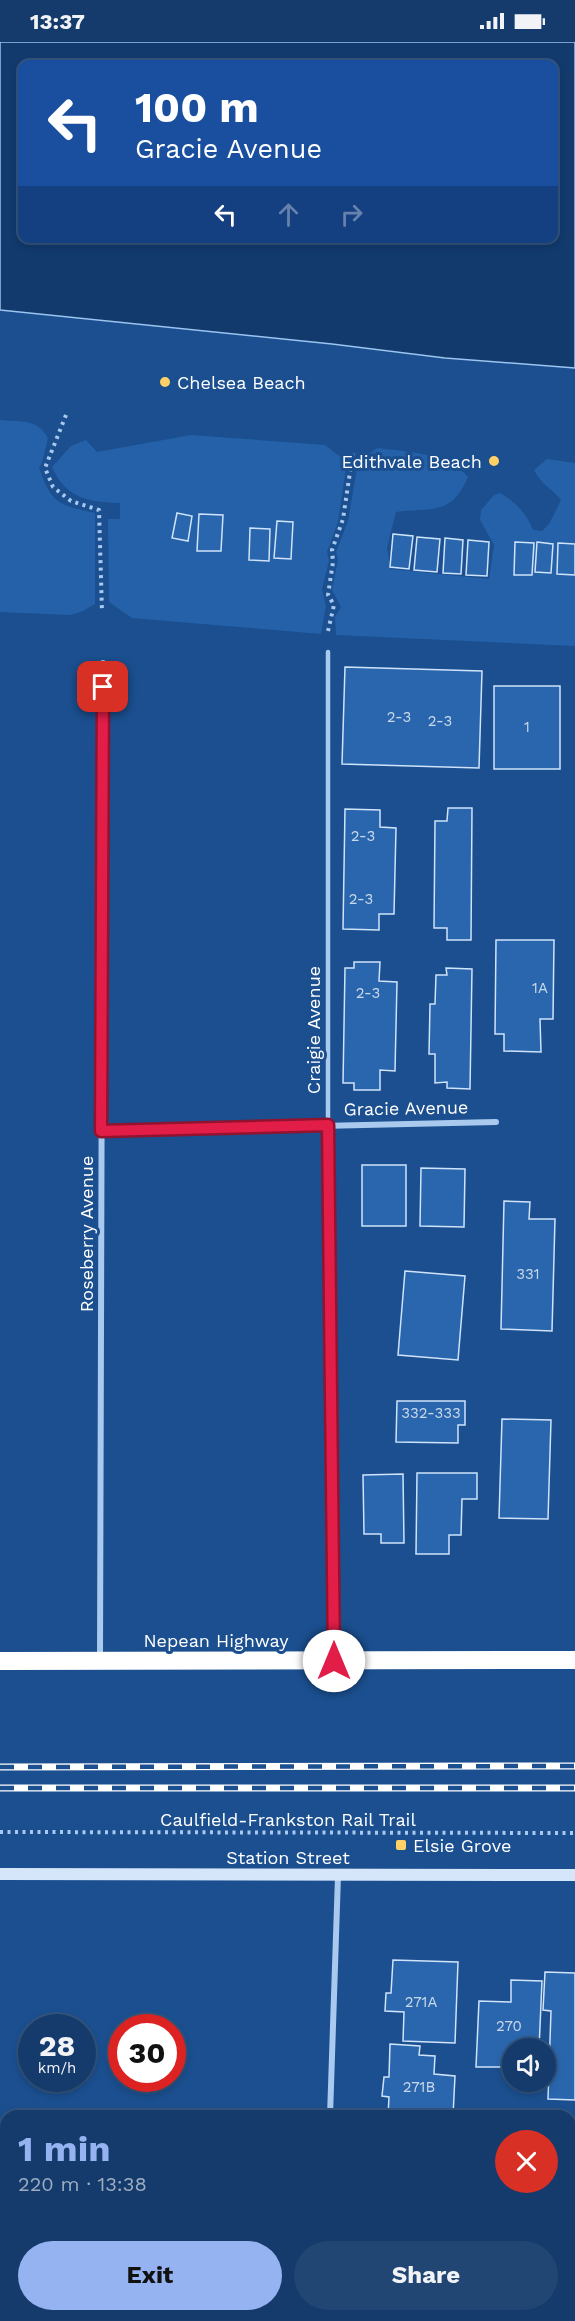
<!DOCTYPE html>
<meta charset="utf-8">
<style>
body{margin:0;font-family:"Work Sans",sans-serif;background:#214673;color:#f1f3f6;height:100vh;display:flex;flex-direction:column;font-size:22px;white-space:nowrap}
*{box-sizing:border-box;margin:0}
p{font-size:20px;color:#9dadc1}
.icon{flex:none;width:33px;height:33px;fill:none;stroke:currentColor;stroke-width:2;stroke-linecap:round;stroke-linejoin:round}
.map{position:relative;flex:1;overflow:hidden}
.details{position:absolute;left:0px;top:2068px;width:576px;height:212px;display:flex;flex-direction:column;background:#143b6b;border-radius:18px 18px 0 0;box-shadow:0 3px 9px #0003,0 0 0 2px #33557e}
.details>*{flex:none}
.banner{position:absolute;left:18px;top:18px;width:540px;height:183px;border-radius:12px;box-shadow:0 3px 9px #0003,0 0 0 2px #33557e;background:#1a4fa0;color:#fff;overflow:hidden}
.fabs{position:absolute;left:502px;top:1996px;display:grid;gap:12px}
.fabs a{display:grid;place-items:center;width:54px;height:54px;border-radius:50%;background:#143b6b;box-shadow:0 3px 9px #0003,0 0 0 2px #33557e;font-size:30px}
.speed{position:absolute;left:18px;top:1972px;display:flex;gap:12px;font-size:30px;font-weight:700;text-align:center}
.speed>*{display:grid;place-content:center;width:78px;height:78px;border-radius:50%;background:#143b6b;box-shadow:0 3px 9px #0003,0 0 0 2px #33557e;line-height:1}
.speed small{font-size:15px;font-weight:400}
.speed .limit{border:9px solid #d22;background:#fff;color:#111}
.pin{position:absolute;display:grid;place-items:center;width:51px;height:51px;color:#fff;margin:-26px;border-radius:12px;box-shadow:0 3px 9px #0006}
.me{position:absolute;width:66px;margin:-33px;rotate:0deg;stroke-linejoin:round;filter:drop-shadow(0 0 4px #0008)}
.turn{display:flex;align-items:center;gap:21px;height:126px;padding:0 18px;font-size:27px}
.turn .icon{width:78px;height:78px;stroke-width:2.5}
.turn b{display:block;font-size:42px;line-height:51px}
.lanes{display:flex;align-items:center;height:57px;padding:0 18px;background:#0003;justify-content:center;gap:30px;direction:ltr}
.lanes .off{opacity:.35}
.round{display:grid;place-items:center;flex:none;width:63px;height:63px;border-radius:32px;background:#214673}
.overview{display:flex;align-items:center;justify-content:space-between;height:102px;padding:0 18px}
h1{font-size:36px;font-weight:700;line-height:45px;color:#95b2f1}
.action{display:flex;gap:12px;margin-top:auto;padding:12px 18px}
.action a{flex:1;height:69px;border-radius:36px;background:#95b2f1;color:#111;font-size:24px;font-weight:700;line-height:69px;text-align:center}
.action a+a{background:#214673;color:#f1f3f6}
.status{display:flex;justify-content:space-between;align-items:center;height:42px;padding:0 30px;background:#143b6b;direction:ltr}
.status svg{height:16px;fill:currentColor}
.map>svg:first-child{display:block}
.green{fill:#2461a8}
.water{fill:#123a6d;stroke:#9cc4f0;stroke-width:1.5;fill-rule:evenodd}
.building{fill:#2a66ad;stroke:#cfe3fa;stroke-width:1.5}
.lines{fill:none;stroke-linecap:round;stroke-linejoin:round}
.path{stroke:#a9c9ee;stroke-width:4;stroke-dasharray:3 4.5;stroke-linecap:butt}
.lane{stroke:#a9c9ee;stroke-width:4.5}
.street{stroke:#a9c9ee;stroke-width:6}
.secondary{stroke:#d6e6fa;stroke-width:12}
.highway{stroke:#fff;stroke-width:18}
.rail-casing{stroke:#fff;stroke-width:7}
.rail{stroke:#1b4f8f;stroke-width:4.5;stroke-dasharray:14;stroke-linecap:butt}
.route-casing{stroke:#92132f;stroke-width:15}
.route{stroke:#e11d48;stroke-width:10}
.poi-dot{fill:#ffd166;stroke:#1b4f8f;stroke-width:2}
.labels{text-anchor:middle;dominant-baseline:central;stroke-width:6;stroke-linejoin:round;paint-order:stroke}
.number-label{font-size:15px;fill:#cad9ea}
.poi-label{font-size:18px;fill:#fff;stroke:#1b4f8f;text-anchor:start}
.street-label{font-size:18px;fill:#fff;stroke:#1b4f8f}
</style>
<div class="status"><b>13:37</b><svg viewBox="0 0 49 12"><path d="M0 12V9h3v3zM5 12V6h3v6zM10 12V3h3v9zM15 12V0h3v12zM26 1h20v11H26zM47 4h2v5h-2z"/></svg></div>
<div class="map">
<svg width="575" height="2279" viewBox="0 0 575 2279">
<rect width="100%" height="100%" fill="#1b4f8f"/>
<path class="green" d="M0,378C20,380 37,376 48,396L42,421L39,425C51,462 59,463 95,471V562L83,569L71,573L0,570Z
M191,393L325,403L347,420L338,480L327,510L329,519L322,547L326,564L321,592L132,576L109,560L108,477H120V461C89,460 66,457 52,425L71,404L86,398L97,410Z
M378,406C408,410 447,411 468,435C451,475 431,465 396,470L387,506L391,527L489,537L494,503L480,478L481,468L494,453L500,451C515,459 527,472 533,488L542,489L549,482L561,458C552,446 541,443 534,428L547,417L575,421V604L336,593L335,575L341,565L332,548L338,518L336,510L348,479L358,420C366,416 369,410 378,406Z"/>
<path class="water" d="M0,0H575V326L445,316L332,302L0,268ZM22,22H554V196H22Z"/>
<path class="building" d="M177,471L192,474L188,499L172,496Z
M199,472L223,473L221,509H197Z
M277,479L293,480L291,517L274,516Z
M250,486L270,487L269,519L249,518Z
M393,492L413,494L409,527L390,525Z
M417,495L440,497L437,530L414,528Z
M445,496L463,498L461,532L443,531Z
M468,498L489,500L487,534L466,533Z
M515,500L534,501L532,533H514Z
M537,500L553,502L551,531L535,530Z
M558,501L575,502V533L557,532Z
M345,625L482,629L479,726L342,722Z
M494,644H560V727H494Z
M448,766H472L471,898H447V886H434L435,779H447Z
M345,767L380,768V785L396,786L394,872H379V888L343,887Z
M496,898H554L553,977H540L541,1010L504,1009V992H495Z
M354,920H380L379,939L397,940L395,1029L380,1028V1048H354V1041H343L345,926H354Z
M446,926L472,927L470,1047L447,1046V1040L435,1041V1012H429L430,962H435L436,933H447Z
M362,1123H406V1184H362Z
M421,1126L465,1127L464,1185L420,1184Z
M504,1159L530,1160L529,1177H555L552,1289L501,1287Z
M405,1229L465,1234L458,1318L398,1313Z
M397,1359H465V1383H458V1401L396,1400Z
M502,1377L551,1378L548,1477L499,1476Z
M417,1431H477V1457H462L461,1493H449V1512H416Z
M403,1432L404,1501H381V1492H364L363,1433Z
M393,1918L458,1920L455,2001L403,1999L404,1970L385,1969L386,1951H391Z
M545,1930L575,1931V2058L548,2057L551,1969L543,1968Z
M511,1938L542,1939L539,2007H513V2019H503V2025H476L479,1959L511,1960Z
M390,2002L420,2004L419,2013L435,2014L434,2032L455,2034L453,2074H388L389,2055L382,2054L384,2035H389Z
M570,2124H575V2184H570Z
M570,2239H575V2279H514V2274H570Z
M399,2274H490V2279H400Z"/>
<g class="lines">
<path class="path" d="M66,373L45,426L53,445L71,459L99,468L102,570
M328,589L334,563L328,553L333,520L332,508L343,477L353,410
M0,1790L575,1791"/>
<path class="lane" d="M328,1083V610"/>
<path class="street" d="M328,1083L334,1615
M101,1089L496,1080
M100,1618L103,621
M330,2074L338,1834
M324,2279V2274"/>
<path class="secondary" d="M0,1832L575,1833"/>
<path class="highway" d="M0,1619L575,1618"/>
<defs>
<path id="rail" d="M0,1725L575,1724
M0,1746H575"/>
</defs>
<use href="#rail" class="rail-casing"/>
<use href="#rail" class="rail"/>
</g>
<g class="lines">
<defs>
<path id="route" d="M103,645L101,1089L328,1083L334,1619"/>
</defs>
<use href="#route" class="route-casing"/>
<use href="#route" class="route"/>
</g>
<g class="poi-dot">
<circle cx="165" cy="340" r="6"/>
<circle cx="494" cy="419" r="6"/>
<rect x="395" y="1797" width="12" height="12" rx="3"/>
</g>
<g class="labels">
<g class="number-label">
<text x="399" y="675">2-3</text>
<text x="440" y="679">2-3</text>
<text x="527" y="685">1</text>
<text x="363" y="794">2-3</text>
<text x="361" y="857">2-3</text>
<text x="540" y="946">1A</text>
<text x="368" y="951">2-3</text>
<text x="528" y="1232">331</text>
<text x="431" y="1371">332-333</text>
<text x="421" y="1960">271A</text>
<text x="509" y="1984">270</text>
<text x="419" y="2045">271B</text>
</g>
<g class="poi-label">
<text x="177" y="340">Chelsea Beach</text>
<text x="482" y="419" text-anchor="end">Edithvale Beach</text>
<text x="413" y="1803">Elsie Grove</text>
</g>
<g class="street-label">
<text transform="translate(313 988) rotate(-90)">Craigie Avenue</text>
<text transform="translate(406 1066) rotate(-1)">Gracie Avenue</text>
<text transform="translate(86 1192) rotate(-90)">Roseberry Avenue</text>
<text x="216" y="1598">Nepean Highway</text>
<text x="288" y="1777">Caulfield-Frankston Rail Trail</text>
<text x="288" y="1815">Station Street</text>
</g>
</g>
</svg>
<div class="fabs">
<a><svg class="icon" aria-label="sound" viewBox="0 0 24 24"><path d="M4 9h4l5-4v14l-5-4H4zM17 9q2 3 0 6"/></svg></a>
</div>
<div class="speed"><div>28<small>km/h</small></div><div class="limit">30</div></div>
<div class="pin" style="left:103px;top:645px;background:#d93025"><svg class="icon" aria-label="arrive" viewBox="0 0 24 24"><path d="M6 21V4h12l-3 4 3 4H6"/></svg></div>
<svg class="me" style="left:334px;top:1619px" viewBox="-20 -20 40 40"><circle r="19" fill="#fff"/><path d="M0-13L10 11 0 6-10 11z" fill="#e11d48"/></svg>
<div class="banner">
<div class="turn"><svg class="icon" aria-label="left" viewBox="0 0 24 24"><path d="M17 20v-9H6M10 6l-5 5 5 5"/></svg><div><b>100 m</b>Gracie Avenue</div></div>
<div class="lanes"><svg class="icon" aria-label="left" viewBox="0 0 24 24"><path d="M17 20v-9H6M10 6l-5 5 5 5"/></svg><svg class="icon off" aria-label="ahead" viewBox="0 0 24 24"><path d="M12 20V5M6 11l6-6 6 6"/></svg><svg class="icon off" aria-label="right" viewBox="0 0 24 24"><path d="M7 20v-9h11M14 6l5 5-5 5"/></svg></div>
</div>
<section class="details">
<div class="overview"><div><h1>1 min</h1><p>220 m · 13:38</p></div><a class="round" style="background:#d93025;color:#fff"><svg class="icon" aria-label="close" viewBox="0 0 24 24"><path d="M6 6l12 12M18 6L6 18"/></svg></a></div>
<div class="action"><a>Exit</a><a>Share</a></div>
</section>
</div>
